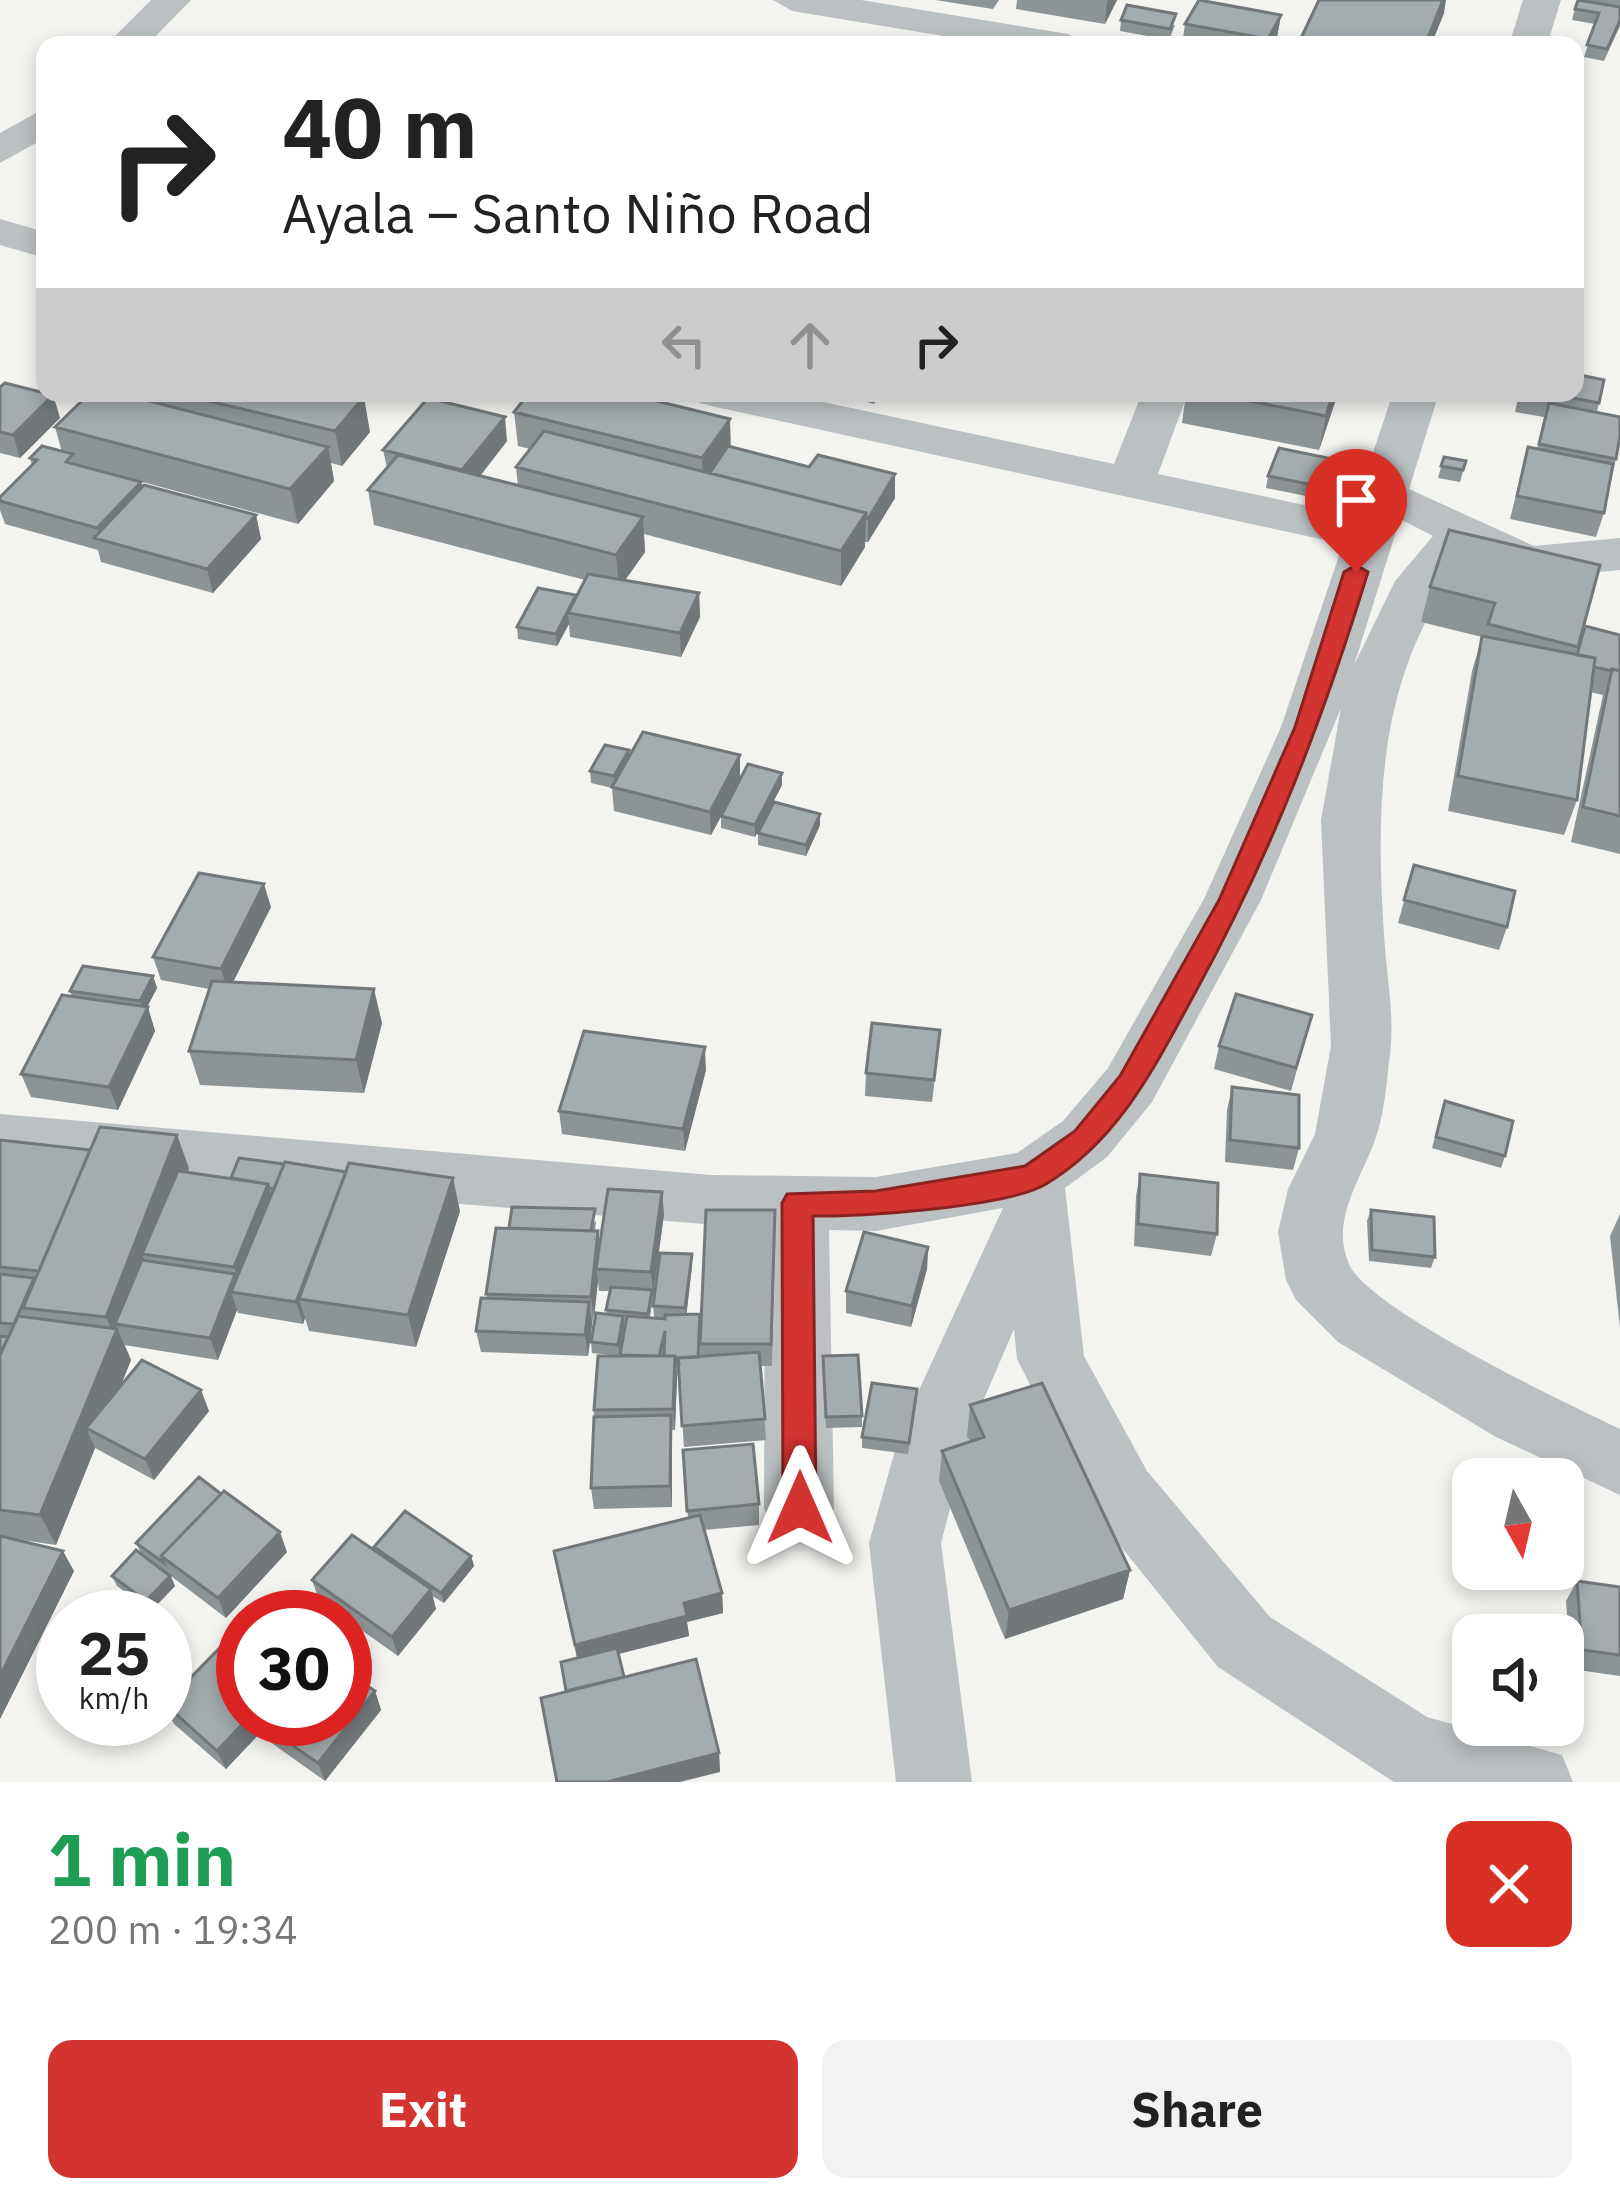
<!DOCTYPE html>
<meta charset="utf-8">
<style>
body{margin:0;font-family:"IBM Plex Sans",sans-serif;background:#f2f2f2;color:#222;height:100vh;display:flex;flex-direction:column;font-size:45px;white-space:nowrap}
*{box-sizing:border-box;margin:0}
p{font-size:39px;color:#767676}
.icon{flex:none;width:66px;height:66px;fill:none;stroke:currentColor;stroke-width:2;stroke-linecap:round;stroke-linejoin:round}
.map{position:relative;height:1782px;overflow:hidden}
.panel{display:flex;flex-direction:column;background:#fff;flex:1}
.panel>*{flex:none}
.top-card{position:absolute;left:36px;top:36px;width:1548px;height:366px;border-radius:24px;box-shadow:0 6px 18px #0003;background:#fff;color:#222;overflow:hidden}
.needle{width:78px;rotate:172deg}
.controls{position:absolute;left:1452px;top:1458px;display:grid;gap:24px}
.controls a{display:grid;place-items:center;width:132px;height:132px;border-radius:24px;background:#fff;box-shadow:0 6px 18px #0003;font-size:60px}
.speed{position:absolute;left:36px;top:1590px;display:flex;gap:24px;font-size:60px;font-weight:700;text-align:center}
.speed>*{display:grid;place-content:center;width:156px;height:156px;border-radius:50%;background:#fff;box-shadow:0 6px 18px #0003;line-height:1}
.speed small{font-size:30px;font-weight:400}
.speed .limit{border:18px solid #d22;background:#fff;color:#111}
.pin{position:absolute;display:grid;place-items:center;width:102px;height:102px;color:#fff;margin:-123px -51px;border-radius:50% 50% 50% 0;rotate:-45deg;box-shadow:0 0 12px #0007}
.pin .icon{rotate:45deg}
.me{position:absolute;width:132px;margin:-66px;rotate:0deg;stroke-linejoin:round;filter:drop-shadow(0 0 9px #0008)}
.turn{display:flex;align-items:center;gap:42px;height:252px;padding:0 48px;font-size:54px}
.turn .icon{width:156px;height:156px;stroke-width:2.5}
.turn b{display:block;font-size:84px;line-height:102px}
.lanes{display:flex;align-items:center;height:114px;padding:0 48px;background:#0003;justify-content:center;gap:60px;direction:ltr}
.lanes .off{opacity:.35}
.round{display:grid;place-items:center;flex:none;width:126px;height:126px;border-radius:24px;background:#f2f2f2}
.headline{display:flex;align-items:center;justify-content:space-between;height:204px;padding:0 48px}
h1{font-size:72px;font-weight:800;line-height:90px;color:#1e9e55}
.cta{display:flex;gap:24px;margin-top:auto;padding:24px 48px}
.cta a{flex:1;height:138px;border-radius:24px;background:#d43430;color:#fff;font-size:48px;font-weight:800;line-height:138px;text-align:center}
.cta a+a{background:#f2f2f2;color:#222}
.map>svg:first-child{display:block}
.lines{fill:none;stroke-linecap:round;stroke-linejoin:round}
.minor{fill:#bbc0c2;fill-rule:evenodd}
.wall{fill:#8c9496}
.shaded-wall{fill:#72787a}
.building{fill:#a3acae;stroke:#72787a;stroke-width:3}
.route{fill:#d43430;stroke:#8a221f;stroke-width:3}
</style>
<div class="map">
<svg width="1620" height="1782" viewBox="0 0 1620 1782">
<rect width="100%" height="100%" fill="#f3f3f0"/>
<g class="lines">
<path class="minor" d="M151,0H191L147,45H106Z
M773,0H861L1068,34L1087,45H998L792,11Z
M1523,0H1561L1547,45H1509Z
M45,108V138L0,163V133Z
M0,219L45,232V258L0,245Z
M693,393H781L1114,464L1142,393H1188L1158,474L1352,515L1393,393H1439L1409,489L1534,546L1620,538V570L1527,579L1471,555C1378,661 1375,801 1384,934C1386,972 1395,1016 1390,1053C1387,1079 1385,1109 1377,1134C1364,1176 1329,1218 1349,1264C1369,1310 1568,1404 1620,1429V1495L1496,1437L1338,1342L1296,1300L1286,1280L1278,1232L1288,1189L1315,1134L1331,1046L1321,820L1341,708L1261,900L1152,1102L1107,1157L1065,1188L1084,1356L1147,1471L1270,1617L1427,1717L1562,1755L1573,1782H1394L1218,1667L1097,1517L1017,1359L1014,1329L971,1429L941,1543L972,1782H896L869,1543L901,1429L1003,1208L876,1231L829,1230L834,1508L824,1531L799,1541L774,1531L764,1508L765,1229L0,1166V1114L711,1175L876,1177L1017,1153L1063,1121L1108,1068L1204,899L1281,727L1343,544L716,407L700,403ZM1400,519L1433,536L1395,581L1354,665Z"/>
</g>
<path class="wall" d="M935,0H999L993,9Z
M1017,0H1117L1105,24L1016,9Z
M1577,0H1620V26L1604,61L1584,57L1595,24L1572,20Z
M1444,13L1431,45H1299L1300,40Z
M1281,15L1277,37L1273,45H1182L1185,24Z
M1121,20L1175,25L1169,40L1120,31Z
M1604,380L1597,412L1616,459L1604,513L1596,537L1510,519L1528,447L1537,449L1544,417L1515,412L1519,393H1575Z
M0,387L53,395L60,418L20,458L0,453Z
M70,393H345L370,432L342,466L331,463L334,481L298,524L76,464L141,482L143,487L256,515L261,539L213,593L101,562L98,550L5,524L0,510V497L32,465L30,458L62,452L55,427L86,397Z
M459,393H504L497,401Z
M835,393H881L874,404Z
M1186,393H1338L1319,450L1182,423Z
M514,412L730,419V447L895,498L868,542H865V547L841,586L644,534L645,552L625,580L699,593L700,617L681,657L570,637L569,624L557,646L518,639L517,627L576,597L585,580L374,525L368,490L387,468L383,450L507,441L480,476L518,486L516,467L530,449L518,446Z
M1444,457L1466,461L1460,482L1438,478Z
M1325,469L1316,498L1266,488L1268,476Z
M1600,565L1576,654L1585,626L1620,635V854L1571,842L1603,695L1590,692L1577,800L1564,835L1448,811L1472,671L1482,637L1421,622L1430,587Z
M629,750V757L740,778L782,773V785L755,837L721,828V817L711,835L614,811L612,788L591,783L590,771Z
M820,814V825L806,856L758,845V833Z
M1414,865L1507,927L1499,950L1398,923Z
M271,907L233,982L382,1023L364,1093L200,1085L189,1051L209,989L161,980L153,957Z
M153,976L157,988L147,1007L155,1031L118,1110L31,1097L21,1074L72,996L70,991Z
M1306,1038L1291,1091L1214,1069L1219,1046Z
M938,1053L932,1102L865,1096L866,1073Z
M706,1070L685,1151L562,1134L559,1111Z
M1232,1087L1299,1148L1293,1170L1225,1162L1227,1110Z
M1445,1101L1505,1156L1501,1168L1432,1148Z
M0,1140L189,1168L187,1172L460,1211L416,1347L309,1331L305,1318L303,1324L238,1313L237,1310L218,1360L124,1345L123,1341L131,1360L120,1388L209,1411L154,1480L95,1448L56,1545L15,1539L74,1571L0,1719Z
M1140,1174L1217,1234L1211,1256L1134,1246L1136,1196Z
M1371,1210L1435,1257L1431,1268L1369,1261L1367,1221Z
M664,1214L650,1318L665,1319L654,1317L653,1306L692,1266L686,1314H700L775,1233L772,1366H761L766,1440L684,1447L679,1375H677L675,1430H672V1507L594,1509L591,1488L594,1410L620,1356L626,1323H624L620,1356L592,1353L591,1342L606,1314L610,1291H599L598,1281L588,1356L481,1352L476,1331L487,1298L486,1294L596,1221L595,1231L600,1245Z
M1620,1214V1328L1610,1236Z
M928,1247L927,1269L911,1327L846,1313V1291Z
M823,1356L862,1416V1427L826,1428Z
M917,1389L908,1454L862,1448V1437Z
M970,1405L1130,1570L1123,1599L1005,1639L939,1481L942,1451L970,1442L967,1436Z
M683,1450L759,1504V1525L704,1530L722,1593L723,1613L687,1622L689,1636L619,1654L624,1677L719,1753L720,1772L566,1691L577,1658L557,1571L688,1518Z
M136,1543L287,1552L226,1618L171,1576L175,1586L151,1611L117,1586L112,1576H170L141,1553Z
M374,1547L471,1556L474,1566L444,1603L432,1596L436,1609L398,1656L319,1600L312,1580L375,1551Z
M1577,1581L1620,1587V1676L1571,1669L1566,1601Z
M375,1691L381,1710L325,1781L266,1739L262,1731L226,1769L174,1724L165,1707L243,1719Z"/>
<path class="shaded-wall" d="M1108,0H1117L1105,24L1107,2Z
M1443,0H1446L1444,13L1431,45H1425Z
M1281,15L1277,37L1273,45H1268V39Z
M1333,393H1338L1319,450L1326,416Z
M53,395L60,418L20,458L13,435Z
M364,397L370,432L342,466L335,431Z
M505,417L507,441L466,494L462,470Z
M730,419L731,453L704,492L702,458Z
M328,447L334,481L298,524L290,489Z
M895,474V498L868,542V519Z
M141,482L148,506L101,540L97,528Z
M866,513L865,547L841,586V551Z
M256,515L261,539L213,593L207,569Z
M643,517L645,552L619,589L616,555Z
M699,593L700,617L681,657L680,633Z
M576,595L568,613L569,624L557,646L556,634Z
M629,750L630,762L615,788L614,776Z
M740,755V779L711,835L710,812Z
M782,773V785L755,837V825Z
M820,814V825L806,856V845Z
M264,884L271,907L228,992L221,969Z
M153,976L157,988L144,1013L140,1001Z
M374,989L382,1023L364,1093L356,1060Z
M148,1007L155,1031L118,1110L109,1087Z
M705,1047L706,1070L685,1151L683,1129Z
M177,1135L189,1168L155,1256L142,1254L149,1272L115,1324L131,1360L100,1436L86,1428L95,1448L56,1545L40,1515L114,1336L106,1317Z
M347,1172L299,1299L305,1318L303,1324L296,1302Z
M453,1178L460,1211L416,1347L408,1315Z
M268,1184L274,1206L242,1289L234,1267Z
M662,1192L664,1214L653,1294L651,1272Z
M598,1231L601,1253L596,1269L598,1281L594,1319L591,1297Z
M928,1247L927,1269L911,1327L912,1306Z
M692,1254V1266L686,1319L685,1308Z
M235,1274L242,1293L231,1292L237,1310L218,1360L210,1338Z
M589,1302L592,1323L588,1356L585,1335Z
M623,1316L624,1327L620,1356L618,1345Z
M675,1356L677,1378L675,1430L673,1409Z
M201,1390L209,1411L154,1480L145,1459Z
M671,1415L672,1436V1507L670,1486Z
M280,1532L287,1552L226,1618L218,1598Z
M63,1551L74,1571L0,1719V1676Z
M471,1556L474,1566L444,1603L441,1593Z
M1130,1570L1123,1599L1005,1639L1009,1610Z
M170,1576L175,1586L151,1611L146,1601Z
M431,1589L436,1609L398,1656L392,1637Z
M722,1593L723,1613L687,1622L689,1636L578,1664L575,1645L684,1603Z
M375,1691L381,1710L325,1781L318,1763Z
M247,1719H273L257,1721L262,1731L226,1769L217,1751Z
M719,1753L720,1772L680,1782H607Z"/>
<path class="building" d="M1199,0L1281,15L1268,39L1185,24Z
M1319,0H1443L1425,45H1330L1300,40Z
M1578,0L1620,7V21L1607,49L1587,45L1599,13L1575,9Z
M1127,5L1176,14L1170,29L1121,20Z
M1575,374L1604,380L1599,403L1546,393H1575Z
M5,383L53,395L13,435L0,432V387Z
M90,393H118L328,447L290,489L55,427Z
M175,393H345L364,397L335,431Z
M529,393H624L730,419L702,458L514,412Z
M1209,393H1333L1326,416Z
M428,398L505,417L462,470L383,450Z
M1549,403L1620,417V436L1616,459L1539,444Z
M544,431L866,513L841,551L516,467Z
M42,446L73,454L66,462L141,482L97,528L0,501V497L37,460L30,458Z
M728,446L809,467L818,455L895,474L868,519L866,518V513L710,473Z
M1528,447L1613,464L1604,513L1517,496Z
M1279,448L1328,458L1318,486L1268,476Z
M398,455L643,517L616,555L368,490Z
M1444,457L1466,461L1463,470L1441,466Z
M144,485L256,515L207,569L94,538Z
M1449,530L1600,565L1578,647L1488,624L1495,603L1430,587Z
M588,574L699,593L680,633L568,613Z
M538,588L576,595L556,634L517,627Z
M1585,626L1620,635V671L1612,669V671L1594,667L1595,658L1577,655Z
M1482,636L1595,658L1577,800L1458,776Z
M1612,669L1620,671V816L1583,807Z
M643,732L740,755L710,812L612,787Z
M605,745L629,750L614,776L590,771Z
M748,764L782,773L755,825L721,816Z
M774,802L820,814L806,845L758,833Z
M1414,865L1515,891L1507,927L1404,900Z
M199,873L264,884L221,969L153,957Z
M83,966L153,976L140,1001L70,991Z
M212,981L374,989L356,1060L189,1051Z
M1236,994L1312,1015L1296,1068L1219,1046Z
M62,995L148,1007L109,1087L21,1074Z
M872,1023L940,1030L934,1080L866,1073Z
M584,1031L705,1047L683,1129L559,1111Z
M1232,1087L1299,1095V1148L1230,1140Z
M1445,1101L1513,1121L1505,1156L1436,1137Z
M100,1127L177,1135L106,1317L23,1308Z
M0,1140L90,1150L39,1271L0,1267Z
M239,1158L284,1164L274,1189L269,1188L268,1184L231,1178Z
M285,1162L346,1172L296,1302L231,1292Z
M349,1163L453,1178L408,1315L299,1299Z
M178,1171L268,1184L234,1267L142,1254Z
M1140,1174L1218,1183L1217,1234L1138,1224Z
M608,1189L662,1192L651,1272L596,1269Z
M512,1207L595,1209L591,1231L509,1228Z
M706,1210H775L771,1344H700Z
M1371,1210L1434,1217L1435,1257L1372,1250Z
M496,1228L598,1231L591,1297L486,1294Z
M864,1232L928,1247L912,1306L846,1291Z
M660,1253L692,1254L685,1308L653,1306Z
M142,1260L235,1274L210,1338L115,1324Z
M0,1274L34,1278L14,1324L0,1323Z
M611,1287L652,1290L648,1314L606,1310Z
M481,1298L589,1302L585,1335L476,1331Z
M596,1313L623,1316L618,1345L591,1342Z
M700,1314L698,1357L678,1358L679,1364H676L675,1356H664L665,1331L659,1356L620,1355L627,1316L665,1319V1315Z
M18,1316L117,1329L40,1515L0,1510V1355Z
M0,1336L8,1337L0,1355Z
M759,1352L765,1419L682,1426L678,1358Z
M858,1355L862,1416L826,1417L823,1356Z
M598,1356H675L673,1409L594,1410Z
M142,1360L201,1390L145,1459L86,1428Z
M872,1383L917,1389L909,1443L862,1437Z
M1042,1383L1130,1570L1009,1610L942,1451L984,1437L970,1405Z
M671,1415L670,1486L591,1488L594,1417Z
M753,1444L759,1504L687,1511L683,1450Z
M199,1477L221,1494L161,1556L164,1563L136,1543Z
M224,1491L280,1532L218,1598L161,1556Z
M405,1511L471,1556L441,1593L374,1547Z
M700,1515L722,1593L684,1603L687,1616L575,1645L554,1551Z
M352,1535L431,1589L392,1637L312,1580Z
M0,1536L63,1551L0,1676Z
M136,1550L170,1576L146,1601L112,1576Z
M1577,1581L1620,1587V1655L1582,1650Z
M243,1624V1719H247L217,1751L165,1704Z
M617,1648L624,1677L566,1691L561,1662Z
M696,1659L719,1753L607,1782H557L541,1698Z
M345,1671L375,1691L318,1763L257,1721L259,1719H345Z"/>
<path class="route" d="M1356,565L1368,572C1321,725 1272,852 1195,993C1155,1066 1120,1139 1046,1184C1008,1207 861,1217 813,1216L816,1508L811,1519L800,1524L788,1519L783,1508L782,1203L787,1194L876,1191L1025,1166L1075,1131L1120,1076L1219,900L1295,727L1344,572Z"/>
</svg>
<div class="controls">
<a><svg class="needle" viewBox="-14 -14 28 28"><path d="M0-13l5 13h-10z" fill="#e53935"/><path d="M0 13l5-13h-10z" fill="#767676"/></svg></a>
<a><svg class="icon" aria-label="sound" viewBox="0 0 24 24"><path d="M4 9h4l5-4v14l-5-4H4zM17 9q2 3 0 6"/></svg></a>
</div>
<div class="speed"><div>25<small>km/h</small></div><div class="limit">30</div></div>
<div class="pin" style="left:1356px;top:572px;background:#d93025"><svg class="icon" aria-label="arrive" viewBox="0 0 24 24"><path d="M6 21V4h12l-3 4 3 4H6"/></svg></div>
<svg class="me" style="left:800px;top:1508px" viewBox="-20 -20 40 40"><path d="M0-17L14 15 0 8-14 15z" fill="#d43430" stroke="#fff" stroke-width="4"/></svg>
<div class="top-card">
<div class="turn"><svg class="icon" aria-label="right" viewBox="0 0 24 24"><path d="M7 20v-9h11M14 6l5 5-5 5"/></svg><div><b>40 m</b>Ayala – Santo Niño Road</div></div>
<div class="lanes"><svg class="icon off" aria-label="left" viewBox="0 0 24 24"><path d="M17 20v-9H6M10 6l-5 5 5 5"/></svg><svg class="icon off" aria-label="ahead" viewBox="0 0 24 24"><path d="M12 20V5M6 11l6-6 6 6"/></svg><svg class="icon" aria-label="right" viewBox="0 0 24 24"><path d="M7 20v-9h11M14 6l5 5-5 5"/></svg></div>
</div>
</div>
<section class="panel">
<div class="headline"><div><h1>1 min</h1><p>200 m · 19:34</p></div><a class="round" style="background:#d93025;color:#fff"><svg class="icon" aria-label="close" viewBox="0 0 24 24"><path d="M6 6l12 12M18 6L6 18"/></svg></a></div>
<div class="cta"><a>Exit</a><a>Share</a></div>
</section>
